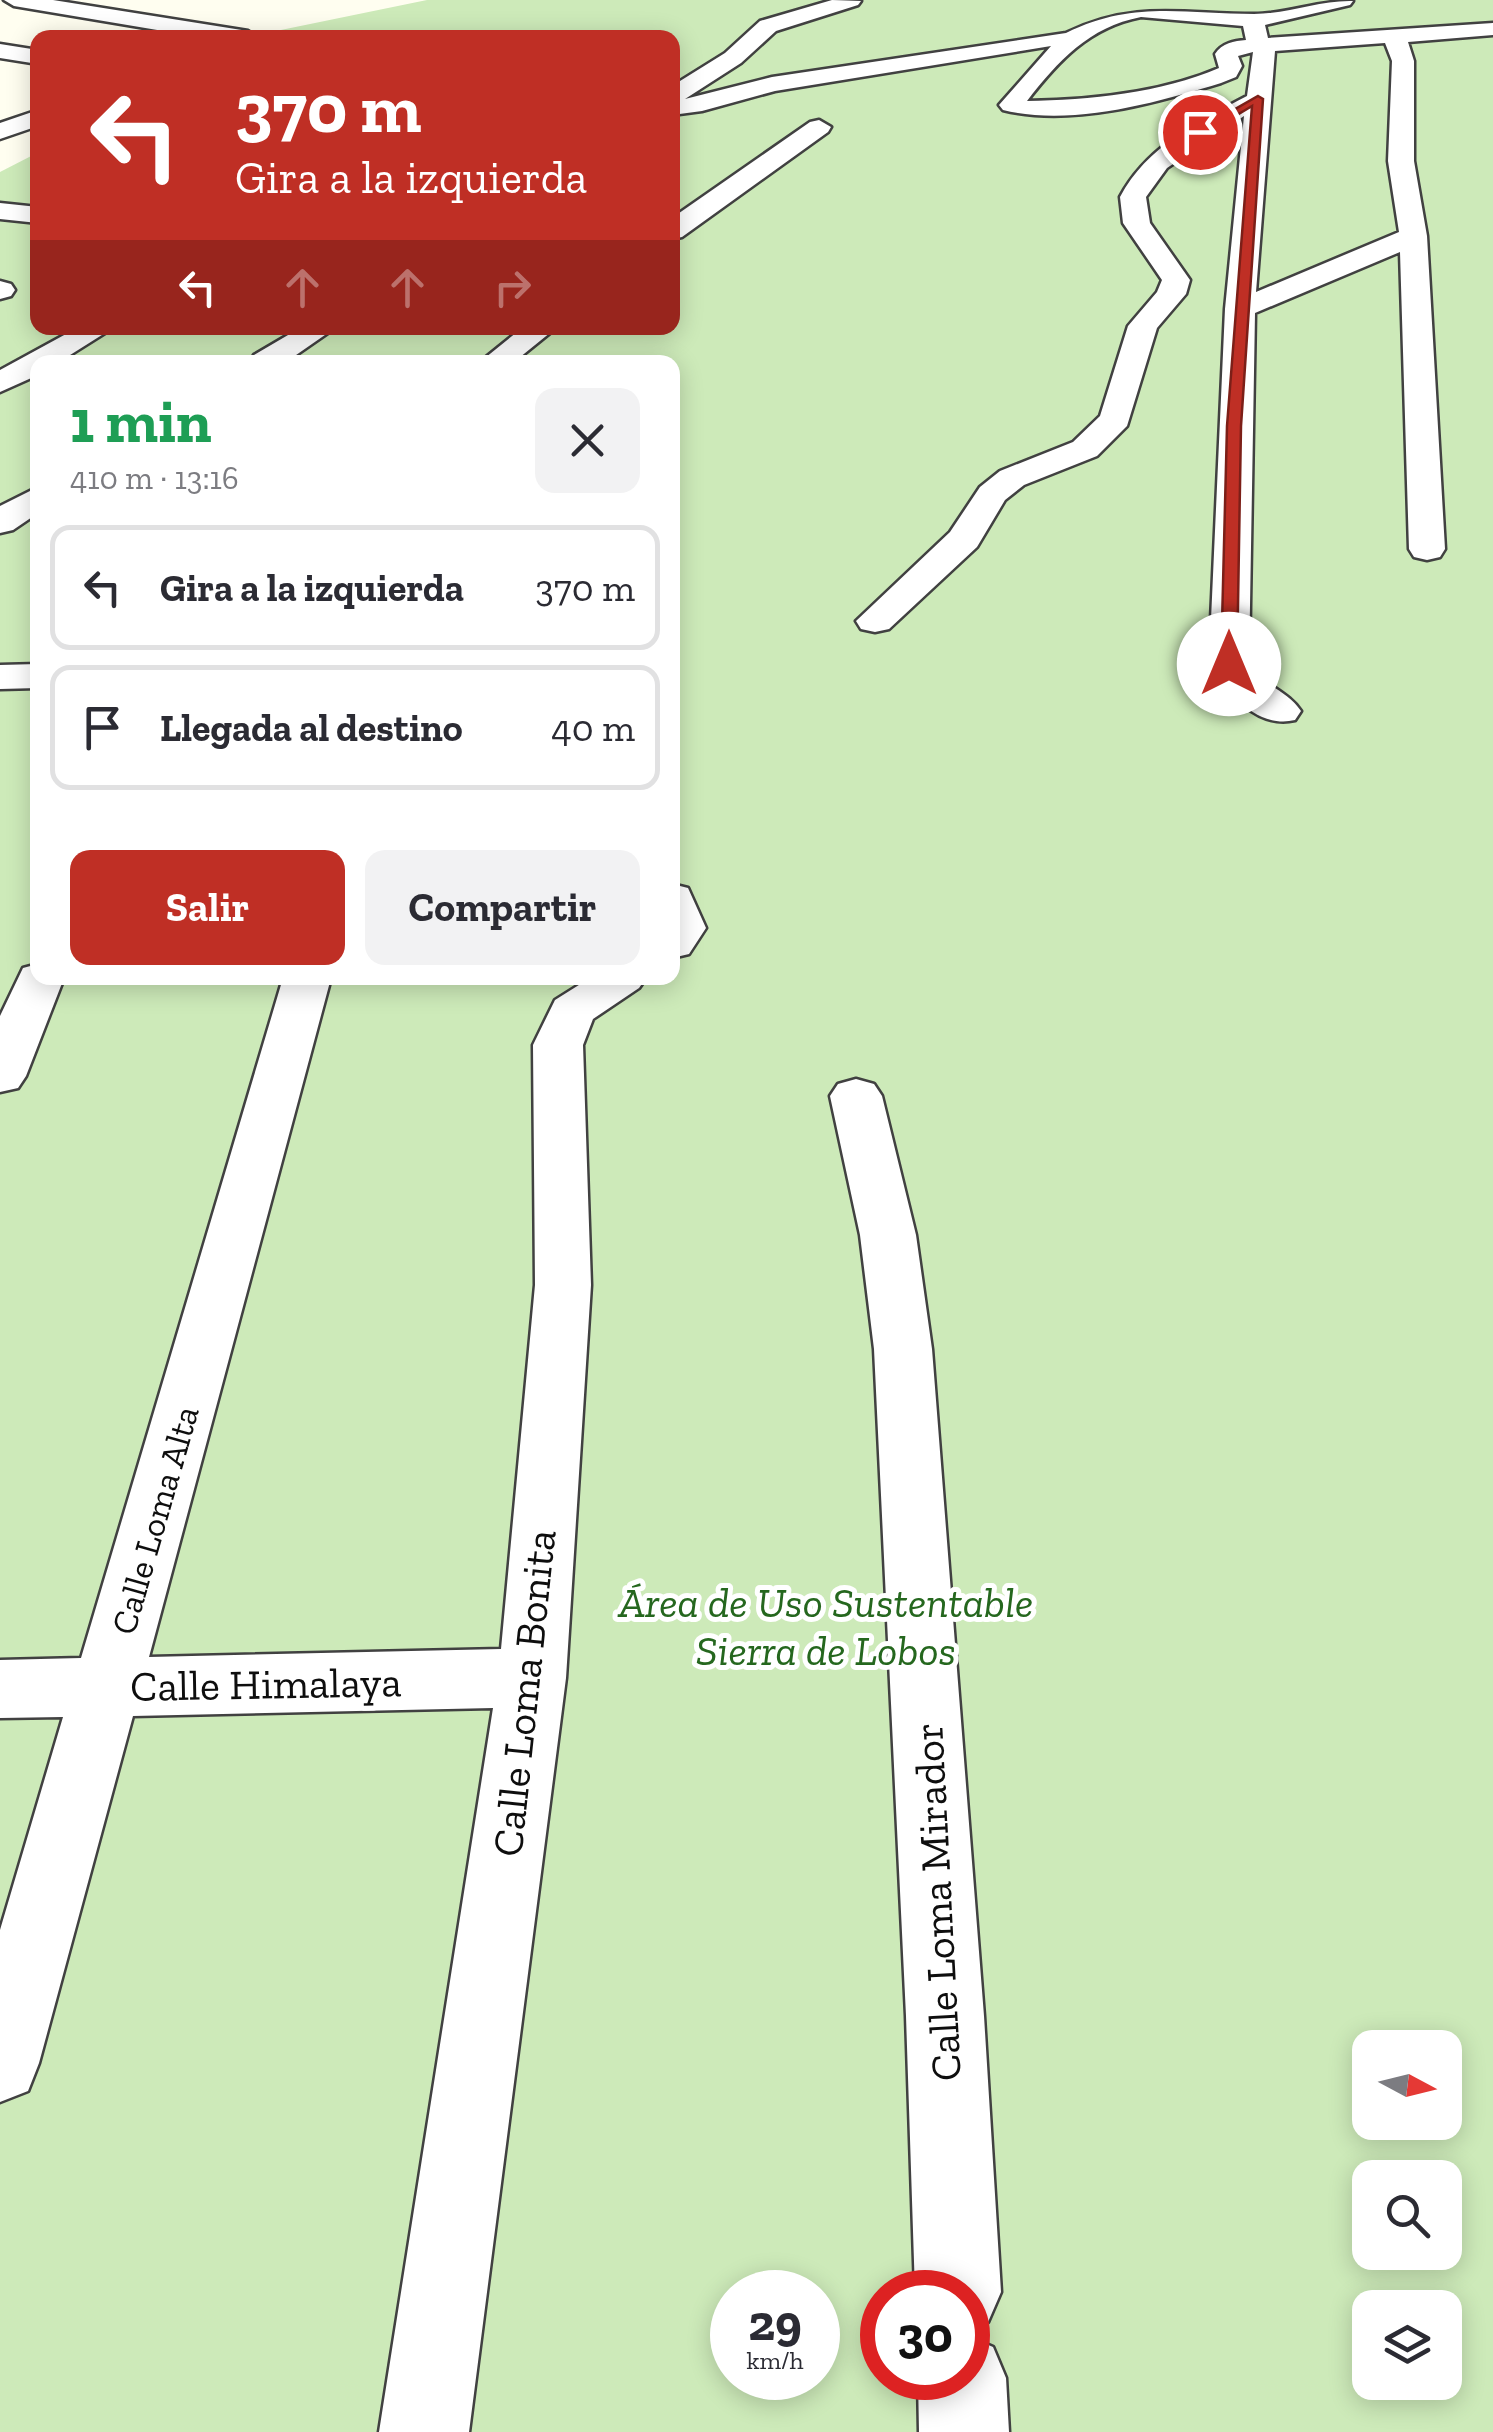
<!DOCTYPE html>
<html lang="es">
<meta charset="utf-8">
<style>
body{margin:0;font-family:"Zilla Slab",serif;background:#f2f2f3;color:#2b2b33;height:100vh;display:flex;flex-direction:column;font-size:38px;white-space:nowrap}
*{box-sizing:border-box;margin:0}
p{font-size:32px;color:#7c7c81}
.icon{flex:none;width:55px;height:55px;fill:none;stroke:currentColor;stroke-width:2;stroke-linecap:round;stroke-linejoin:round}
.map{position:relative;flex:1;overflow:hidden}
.panel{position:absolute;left:30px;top:355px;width:650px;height:630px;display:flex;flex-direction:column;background:#fff;border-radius:20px;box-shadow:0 5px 25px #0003}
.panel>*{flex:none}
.guide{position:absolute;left:30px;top:30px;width:650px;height:305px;border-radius:20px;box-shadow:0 5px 25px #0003;background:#bf2f25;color:#fff;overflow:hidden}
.needle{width:65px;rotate:97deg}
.tools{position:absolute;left:1352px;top:2030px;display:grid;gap:20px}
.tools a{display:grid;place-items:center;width:110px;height:110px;border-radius:20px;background:#fff;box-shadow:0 5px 25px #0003;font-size:50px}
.speed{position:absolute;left:710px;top:2270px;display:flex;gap:20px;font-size:50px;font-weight:700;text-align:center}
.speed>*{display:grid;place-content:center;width:130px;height:130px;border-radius:50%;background:#fff;box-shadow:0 5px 25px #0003;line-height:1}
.speed small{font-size:25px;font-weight:400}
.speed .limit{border:15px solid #d22;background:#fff;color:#111}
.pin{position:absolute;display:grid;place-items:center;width:85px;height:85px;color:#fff;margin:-42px;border:5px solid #fff;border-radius:50%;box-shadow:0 2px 10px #0007}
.me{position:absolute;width:110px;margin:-55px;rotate:0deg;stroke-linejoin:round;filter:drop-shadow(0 0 8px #0008)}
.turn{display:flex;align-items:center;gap:35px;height:210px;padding:0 40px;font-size:45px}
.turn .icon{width:130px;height:130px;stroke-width:2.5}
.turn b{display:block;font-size:70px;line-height:85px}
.lanes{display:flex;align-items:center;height:95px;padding:0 40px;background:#0003;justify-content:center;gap:50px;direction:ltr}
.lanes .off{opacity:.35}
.round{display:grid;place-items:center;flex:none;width:105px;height:105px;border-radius:20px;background:#f2f2f3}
.summary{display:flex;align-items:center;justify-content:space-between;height:170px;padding:0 40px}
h1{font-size:60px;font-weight:700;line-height:75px;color:#1e9e55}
.primary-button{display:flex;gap:20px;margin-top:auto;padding:20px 40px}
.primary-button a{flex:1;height:115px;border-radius:20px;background:#bf2f25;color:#fff;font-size:40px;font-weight:700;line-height:115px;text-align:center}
.primary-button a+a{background:#f2f2f3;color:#2b2b33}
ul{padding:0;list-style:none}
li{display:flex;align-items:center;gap:30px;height:125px;margin:0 20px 15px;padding:0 20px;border:5px solid #e1e1e2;border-radius:20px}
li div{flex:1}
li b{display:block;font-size:38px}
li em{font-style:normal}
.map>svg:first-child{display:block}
.green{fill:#cdeab9;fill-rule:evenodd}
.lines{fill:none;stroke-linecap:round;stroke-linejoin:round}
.minor-casing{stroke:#414141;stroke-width:5}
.minor{fill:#fff;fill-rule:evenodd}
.route{fill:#bf2f25;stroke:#7c1f18;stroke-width:2.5}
.labels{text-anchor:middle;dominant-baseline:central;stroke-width:10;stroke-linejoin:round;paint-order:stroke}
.street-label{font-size:35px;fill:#0e0e0e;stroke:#fff}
.near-park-label{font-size:42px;font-style:italic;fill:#25671e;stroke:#fff}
.near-street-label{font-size:42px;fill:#0e0e0e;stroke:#fff}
</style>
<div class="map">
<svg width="1493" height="2432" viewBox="0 0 1493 2432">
<rect width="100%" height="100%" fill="#fffef0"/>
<path class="green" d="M427,0H1493V2432H0V172L37,153L38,328H672V38L264,37L276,31ZM38,362H672V978H38ZM1370,2048H1445V2122H1370ZM1370,2178H1445V2252H1370ZM732,2292H818V2378H732ZM882,2292H968V2378H882ZM1370,2308H1445V2382H1370Z"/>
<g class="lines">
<defs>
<path id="minor" d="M4,0H53L248,31L259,38H205L14,6Z
M832,0L861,1L858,5L776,31L741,63L685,99L772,77L1066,33C1133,0 1183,14 1254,14C1288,14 1319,0 1353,1L1350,5L1265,25L1268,38L1493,23V35L1408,42L1414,61V161L1427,236L1445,549L1440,557L1427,560L1414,557L1409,549L1400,252L1255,313L1249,664C1262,685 1288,691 1301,711L1295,720C1257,729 1228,693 1209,664L1225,309L1244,116L1167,168L1146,197L1150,223L1190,280L1186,294L1157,328L1127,426L1097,456L1024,485L1005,500L977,547L889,629L875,632L861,629L856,621L950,532L980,487L1000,471L1073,442L1100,416L1128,326L1157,292L1162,280L1123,223L1120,197C1147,146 1198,122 1247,96L1253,52L1238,56L1242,66L1236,77L1221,83C1155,103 1071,127 1003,110L999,105L1051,46L775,91L702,111L672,115V86L725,53L760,21ZM1141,17L1243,26L1246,40C1234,41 1222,43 1215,54L1219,68C1161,93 1089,100 1027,101C1058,61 1089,27 1141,17ZM1385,43L1392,61L1388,161L1399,232L1256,292L1275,51Z
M0,44L38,50V64L0,58Z
M38,110V126L0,139V123Z
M819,120L831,127L828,132L682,237L672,239V218L810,122Z
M0,203L38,207V223L0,219Z
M0,281L11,284L15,290L11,296L0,299Z
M77,328H113L59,362H38V375L0,392V370Z
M300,328H335L286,362H250L254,355Z
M522,328H556L514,362H480Z
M38,487V513L13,530L0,533V506Z
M38,664V688L0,689V665Z
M672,884L688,888L706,928L689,954L672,958Z
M38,964V978H64L26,1076L18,1088L0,1092V1016L23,968Z
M283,978H331L149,1657L501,1649L535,1285L533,1045L555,1000L590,978H646L639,988L593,1019L583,1045L591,1285L566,1678L469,2432H379L493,1708L133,1716L39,2063L28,2091L0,2102V1930L63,1717L0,1718V1660L81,1658Z
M856,1079L874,1084L882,1096L916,1235L932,1349L984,2016L1001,2292L988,2322L968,2331V2292H915L906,2016L874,1349L860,1235L830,1096L838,1084Z
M968,2336L993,2347L1006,2378L1009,2432H919L918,2378H968Z"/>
</defs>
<use href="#minor" class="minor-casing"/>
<use href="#minor" class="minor"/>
</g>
<path class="route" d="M1258,96L1263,99L1241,426L1237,664L1229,669L1221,664L1227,426L1252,106L1204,135L1195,132Z"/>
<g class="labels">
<g class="street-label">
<text transform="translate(155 1520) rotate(-74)">Calle Loma Alta</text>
</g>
<g class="near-park-label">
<text x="826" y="1602">Área de Uso Sustentable<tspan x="826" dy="48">Sierra de Lobos</tspan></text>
</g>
<g class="near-street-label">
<text transform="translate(266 1684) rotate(-1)">Calle Himalaya</text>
<text transform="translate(524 1693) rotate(-84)">Calle Loma Bonita</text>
<text transform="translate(937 1902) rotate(-93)">Calle Loma Mirador</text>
</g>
</g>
</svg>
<div class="tools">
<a><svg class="needle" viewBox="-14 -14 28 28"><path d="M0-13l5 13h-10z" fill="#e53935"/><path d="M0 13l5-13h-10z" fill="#7c7c81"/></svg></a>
<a><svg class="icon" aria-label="search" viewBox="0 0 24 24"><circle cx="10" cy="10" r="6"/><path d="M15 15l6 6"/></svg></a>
<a><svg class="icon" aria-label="layers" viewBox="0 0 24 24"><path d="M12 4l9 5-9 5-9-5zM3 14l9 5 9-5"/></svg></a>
</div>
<div class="speed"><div>29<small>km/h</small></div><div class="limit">30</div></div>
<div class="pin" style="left:1200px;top:132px;background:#d93025"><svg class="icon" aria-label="arrive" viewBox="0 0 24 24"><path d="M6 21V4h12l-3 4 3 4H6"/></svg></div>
<svg class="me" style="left:1229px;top:664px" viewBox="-20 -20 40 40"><circle r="19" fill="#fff"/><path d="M0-13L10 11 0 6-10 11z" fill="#bf2f25"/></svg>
<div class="guide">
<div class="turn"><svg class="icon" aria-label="left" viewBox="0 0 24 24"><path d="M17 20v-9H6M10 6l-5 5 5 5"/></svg><div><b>370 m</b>Gira a la izquierda</div></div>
<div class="lanes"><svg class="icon" aria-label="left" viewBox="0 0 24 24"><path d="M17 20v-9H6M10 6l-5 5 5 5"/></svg><svg class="icon off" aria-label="ahead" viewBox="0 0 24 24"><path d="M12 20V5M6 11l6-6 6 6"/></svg><svg class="icon off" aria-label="ahead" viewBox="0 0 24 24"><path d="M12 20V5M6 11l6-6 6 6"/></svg><svg class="icon off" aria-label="right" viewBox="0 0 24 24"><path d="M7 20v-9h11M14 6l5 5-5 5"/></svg></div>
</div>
<section class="panel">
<div class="summary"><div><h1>1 min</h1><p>410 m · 13:16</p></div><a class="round"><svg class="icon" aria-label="close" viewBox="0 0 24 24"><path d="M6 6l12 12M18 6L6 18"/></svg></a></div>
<ul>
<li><svg class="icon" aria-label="left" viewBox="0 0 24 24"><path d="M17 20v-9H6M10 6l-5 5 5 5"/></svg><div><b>Gira a la izquierda</b></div><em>370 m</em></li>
<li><svg class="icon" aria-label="arrive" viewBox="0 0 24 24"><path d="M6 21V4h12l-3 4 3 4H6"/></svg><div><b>Llegada al destino</b></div><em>40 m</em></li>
</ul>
<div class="primary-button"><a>Salir</a><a>Compartir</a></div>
</section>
</div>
